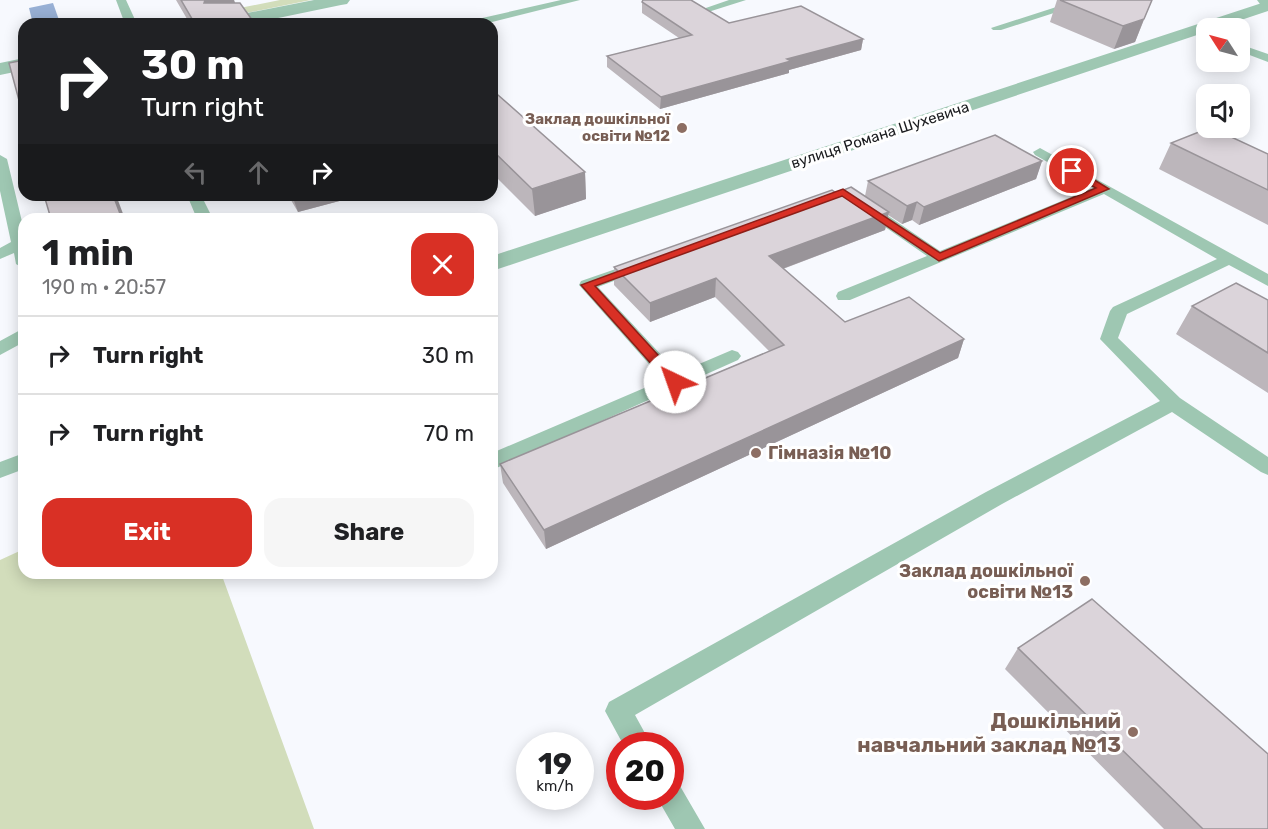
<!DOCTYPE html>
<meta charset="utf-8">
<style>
body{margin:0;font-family:Rubik,sans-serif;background:#f6f6f6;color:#202124;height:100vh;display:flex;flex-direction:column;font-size:22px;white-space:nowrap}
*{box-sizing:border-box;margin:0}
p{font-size:20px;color:#757577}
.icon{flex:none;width:33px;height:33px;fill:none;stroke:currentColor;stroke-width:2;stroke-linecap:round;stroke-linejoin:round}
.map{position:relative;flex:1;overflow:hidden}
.side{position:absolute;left:18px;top:213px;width:480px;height:366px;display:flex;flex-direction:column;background:#fff;border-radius:18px;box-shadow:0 3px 15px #0003}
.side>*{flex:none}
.hud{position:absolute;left:18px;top:18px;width:480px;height:183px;border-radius:18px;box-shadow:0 3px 15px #0003;background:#202124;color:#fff;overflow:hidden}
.needle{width:39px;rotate:306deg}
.buttons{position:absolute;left:1196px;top:18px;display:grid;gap:12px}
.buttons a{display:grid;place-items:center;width:54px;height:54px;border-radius:12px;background:#fff;box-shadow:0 3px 15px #0003;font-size:30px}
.speed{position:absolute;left:516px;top:732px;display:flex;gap:12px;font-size:30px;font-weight:700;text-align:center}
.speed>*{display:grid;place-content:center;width:78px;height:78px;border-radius:50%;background:#fff;box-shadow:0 3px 15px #0003;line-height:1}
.speed small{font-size:15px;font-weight:400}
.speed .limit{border:9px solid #d22;background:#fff;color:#111}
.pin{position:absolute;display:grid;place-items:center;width:51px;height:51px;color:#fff;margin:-26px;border:3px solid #fff;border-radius:50%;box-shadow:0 2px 6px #0007}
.me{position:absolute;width:66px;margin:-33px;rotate:318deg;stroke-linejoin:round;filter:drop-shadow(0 0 4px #0008)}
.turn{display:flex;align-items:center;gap:21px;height:126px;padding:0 24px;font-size:27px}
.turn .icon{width:78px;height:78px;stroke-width:2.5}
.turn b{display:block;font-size:42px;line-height:51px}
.lanes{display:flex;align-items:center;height:57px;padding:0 24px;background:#0003;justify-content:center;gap:30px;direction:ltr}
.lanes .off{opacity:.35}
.round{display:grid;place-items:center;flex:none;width:63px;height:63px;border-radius:18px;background:#f6f6f6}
.overview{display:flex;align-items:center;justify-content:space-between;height:102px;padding:0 24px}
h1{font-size:36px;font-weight:700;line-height:45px}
.button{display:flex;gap:12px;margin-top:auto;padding:12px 24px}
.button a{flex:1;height:69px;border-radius:18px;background:#d93025;color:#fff;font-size:24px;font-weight:700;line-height:69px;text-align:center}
.button a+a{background:#f6f6f6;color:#202124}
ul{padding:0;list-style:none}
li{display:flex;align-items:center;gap:18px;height:78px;padding:0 24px;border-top:2px solid #e0e0e0}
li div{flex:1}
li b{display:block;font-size:22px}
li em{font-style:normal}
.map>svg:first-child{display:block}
.green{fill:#d2ddbb}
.water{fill:#98b0d5}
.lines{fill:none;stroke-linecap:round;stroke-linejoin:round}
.service{fill:#9ec7b2;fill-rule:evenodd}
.pedestrian{fill:#9ec7b2;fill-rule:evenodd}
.minor{fill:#9ec7b2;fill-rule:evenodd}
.wall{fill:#bcb6bb}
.shaded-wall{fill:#999499}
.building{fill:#dbd4da;stroke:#999499;stroke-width:1.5}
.route{fill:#d93025;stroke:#8d1f18;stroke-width:1.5}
.education-dot{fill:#8d6e63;stroke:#fff;stroke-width:2}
.labels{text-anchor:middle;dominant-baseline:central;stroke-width:6;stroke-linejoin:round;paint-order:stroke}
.far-education-label{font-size:15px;font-weight:bold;fill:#785e54;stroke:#fff;text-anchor:end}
.far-street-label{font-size:15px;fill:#1a1b1e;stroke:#fff}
.education-label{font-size:18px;font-weight:bold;fill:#785e54;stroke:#fff;text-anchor:start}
.near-education-label{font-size:21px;font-weight:bold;fill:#785e54;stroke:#fff;text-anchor:end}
</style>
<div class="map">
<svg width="1268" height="829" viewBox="0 0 1268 829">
<rect width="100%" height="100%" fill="#f7f9fe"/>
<path class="green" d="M280,0H311L192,24H159Z
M24,549V573H221L314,829H0V560Z"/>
<path class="water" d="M53,3L59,20L33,24L29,8Z"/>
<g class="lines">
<path class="service" d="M116,0H126L137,24H125Z
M561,0H580L484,24H463L469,21Z
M729,0H746L705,13L700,10Z
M1078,0H1094L1001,30H993L991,28Z
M1239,44L1268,54V62L1239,51Z
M1040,148L1268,274V286L1229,265L1127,314L1118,338L1180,398L1268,457V475L1261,472L1172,412L1002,504L635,715L652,746H624L605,711L609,702L986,492L1160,401L1100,339L1110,311L1113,307L1217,259L1104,194L850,300H838L836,296L838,292L927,256L862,211L859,208L862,205H872L940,251L1093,188L1035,155L1033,152Z
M0,155L7,159L24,230V269L16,264L14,253L0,259V248L11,242L0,191Z
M187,195H201L213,219H197Z
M639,261L647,266L645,269L598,287L678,373L732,350L738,352L741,356L738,360L492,470V453L663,380L579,285L581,281Z
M24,328V342L0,355V341Z
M24,453V469L0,478V462Z
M670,782L680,786L705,829H675L656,796H670Z"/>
<path class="pedestrian" d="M1268,1V11L1217,28H1206V32L492,271V256Z"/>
<path class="minor" d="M314,0H350L347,4L341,5L249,24H213L215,20L222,18Z
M1257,0H1268V6L1260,4Z
M24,58V70L0,75V63Z"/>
</g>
<path class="wall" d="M176,0H234L235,3L255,24H190Z
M1057,0H1152L1135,42L1114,49L1050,22Z
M642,2L729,23L863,39L861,50L789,70V73L660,109L607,67V56L679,38L642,13Z
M492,97L585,172L586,199L535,216L492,173Z
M1171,143L1268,154V225L1159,169Z
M1042,161L1036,179L919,225L912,220L902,224L888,215L885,230L783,269L845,322L964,339L958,358L546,549L503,483L500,464L769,351L715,297L650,322L614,285V267L836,193L865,196L868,181Z
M288,195H362L298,212Z
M1268,300V393L1176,334L1192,306Z
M1018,648L1268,829H1164L1005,669Z"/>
<path class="shaded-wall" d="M205,0H234L238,13L204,3Z
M1144,19L1135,42L1114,49L1123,26Z
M863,39L861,50L789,70V73L660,109L661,97L787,59Z
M1042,161L1036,179L919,225L924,207Z
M585,172L586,199L535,216L532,189Z
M113,195H116L125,219H122Z
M292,195H362L298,212Z
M917,202L912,220L902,224L907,206Z
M889,212L885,230L766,275L769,256Z
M716,278L715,297L650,322V303Z
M964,339L958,358L546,549L544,530Z"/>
<path class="building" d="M181,0H205L204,3H240L255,24H195Z
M643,0H691L729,23L801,6L863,39L787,59L791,61L661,97L607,56L692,35L642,2Z
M1060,0H1152L1144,19L1123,26Z
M24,60V119L9,63Z
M498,95L585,172L532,189L492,150V97Z
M1209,128H1212L1268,154V190L1171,143Z
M995,135L1042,161L924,207L917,202L907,206L868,181Z
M851,187L889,212L769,256L845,322L909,297L964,339L544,530L500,464L784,345L716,278L650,303L614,267L832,190L836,193Z
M44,195H113L122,219H51Z
M1236,283L1268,300V353L1192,306Z
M1092,599L1268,754V829H1203L1018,648Z"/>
<path class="route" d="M1068,168H1075L1109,189L939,261L842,196L595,286L679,378L681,382L679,385H670L581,285L843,189L940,253L1096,188L1068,173Z"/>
<g class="education-dot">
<circle cx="682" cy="128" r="6"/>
<circle cx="756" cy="453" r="6"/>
<circle cx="1085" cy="581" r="6"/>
<circle cx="1133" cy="732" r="6"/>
</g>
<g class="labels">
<g class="far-education-label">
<text x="670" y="119">Заклад дошкільної<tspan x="670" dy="17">освіти №12</tspan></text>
</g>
<g class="far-street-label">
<text transform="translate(880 135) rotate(-18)">вулиця Романа Шухевича</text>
</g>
<g class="education-label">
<text x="768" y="453">Гімназія №10</text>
<text x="1073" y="571" text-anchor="end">Заклад дошкільної<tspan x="1073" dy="21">освіти №13</tspan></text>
</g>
<g class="near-education-label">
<text x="1121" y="720">Дошкільний<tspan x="1121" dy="24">навчальний заклад №13</tspan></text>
</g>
</g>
</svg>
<div class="buttons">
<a><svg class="needle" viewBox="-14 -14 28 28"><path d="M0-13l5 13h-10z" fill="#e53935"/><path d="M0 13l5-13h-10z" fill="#757577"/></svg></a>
<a><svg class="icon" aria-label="sound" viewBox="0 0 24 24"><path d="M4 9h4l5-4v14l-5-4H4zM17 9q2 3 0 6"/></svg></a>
</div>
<div class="speed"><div>19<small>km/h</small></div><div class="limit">20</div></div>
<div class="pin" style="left:1072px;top:171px;background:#d93025"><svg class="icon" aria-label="arrive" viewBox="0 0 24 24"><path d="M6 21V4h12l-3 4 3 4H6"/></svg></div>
<svg class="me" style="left:675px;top:382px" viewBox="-20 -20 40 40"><circle r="19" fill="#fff"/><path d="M0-13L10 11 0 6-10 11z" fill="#d93025"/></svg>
<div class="hud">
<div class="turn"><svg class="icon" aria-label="right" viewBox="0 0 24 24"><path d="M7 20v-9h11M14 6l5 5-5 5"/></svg><div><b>30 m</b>Turn right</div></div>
<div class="lanes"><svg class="icon off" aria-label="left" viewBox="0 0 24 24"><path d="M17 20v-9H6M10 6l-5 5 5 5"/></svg><svg class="icon off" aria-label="ahead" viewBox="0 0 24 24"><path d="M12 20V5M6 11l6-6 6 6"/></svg><svg class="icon" aria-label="right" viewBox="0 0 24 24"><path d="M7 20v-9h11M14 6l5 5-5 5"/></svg></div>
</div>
<section class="side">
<div class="overview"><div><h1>1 min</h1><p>190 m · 20:57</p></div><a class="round" style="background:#d93025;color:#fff"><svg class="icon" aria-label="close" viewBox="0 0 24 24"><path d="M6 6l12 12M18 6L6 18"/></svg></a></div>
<ul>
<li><svg class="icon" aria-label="right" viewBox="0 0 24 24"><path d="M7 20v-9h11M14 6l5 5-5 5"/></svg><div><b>Turn right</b></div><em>30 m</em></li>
<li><svg class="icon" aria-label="right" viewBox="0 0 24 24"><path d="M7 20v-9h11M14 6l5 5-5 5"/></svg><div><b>Turn right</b></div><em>70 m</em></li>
</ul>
<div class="button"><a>Exit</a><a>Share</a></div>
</section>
</div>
